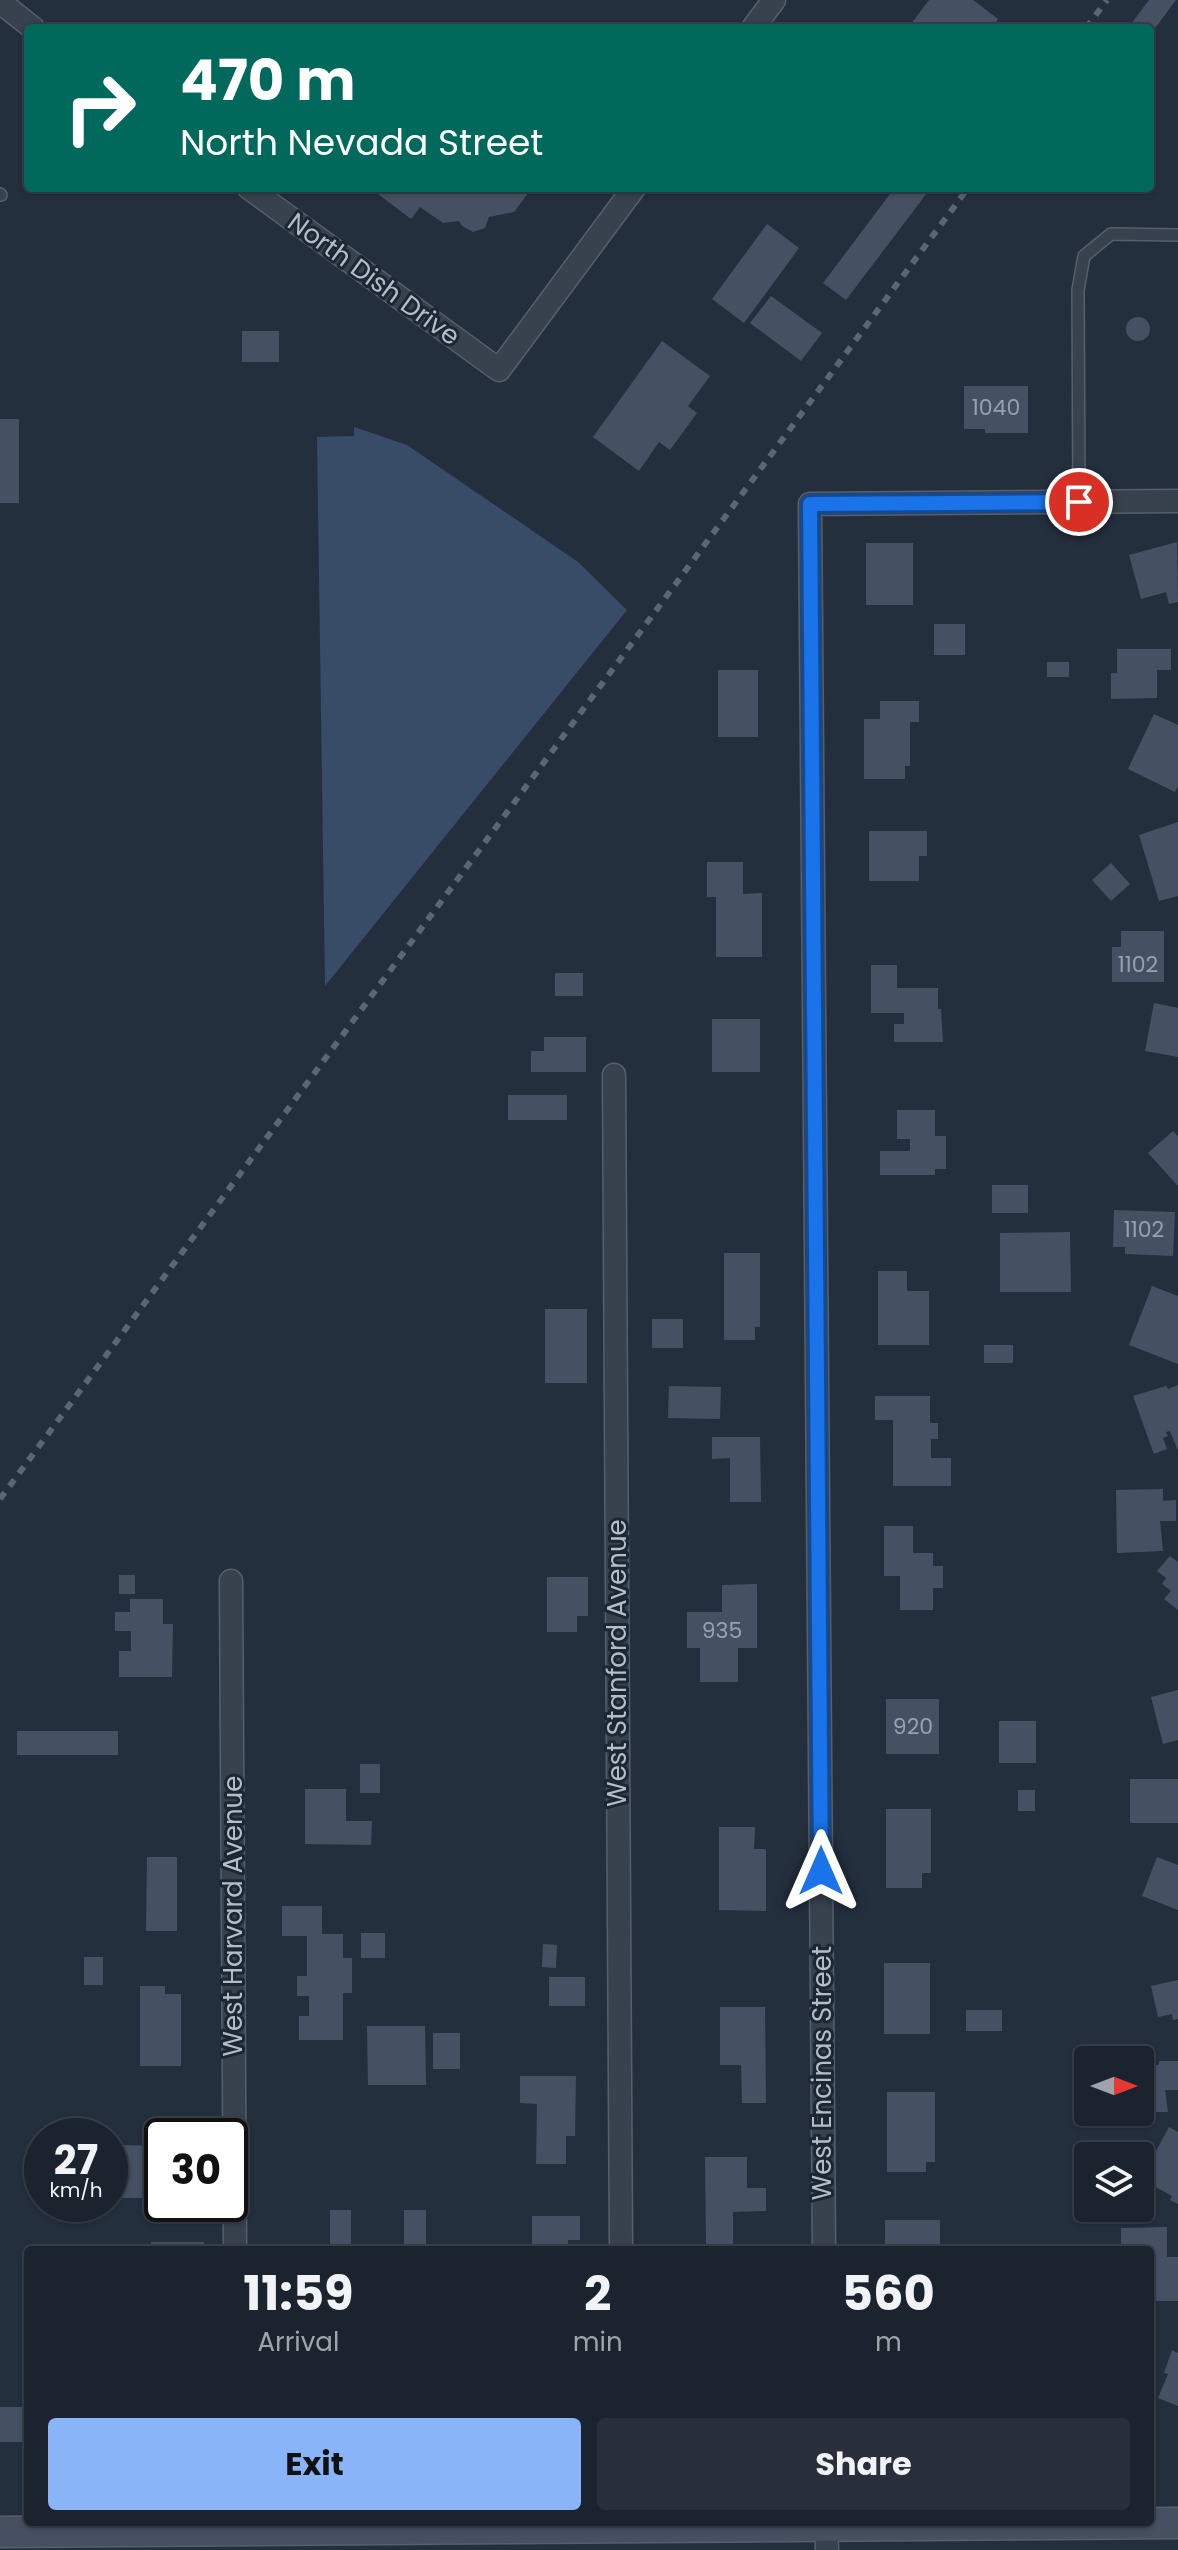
<!DOCTYPE html>
<style>
body{margin:0;font-family:Poppins,sans-serif;background:#282f3a;color:#f1f3f6;height:100vh;display:flex;flex-direction:column;font-size:30px;white-space:nowrap}
*{box-sizing:border-box;margin:0}
p{font-size:26px;color:#a0a4aa}
.icon{flex:none;width:44px;height:44px;fill:none;stroke:currentColor;stroke-width:2;stroke-linecap:round;stroke-linejoin:round}
.map{position:relative;flex:1;overflow:hidden}
.sheet{position:absolute;left:24px;top:2246px;width:1130px;height:280px;display:flex;flex-direction:column;background:#1b232e;border-radius:8px;box-shadow:0 2px 6px #0004,0 0 0 2px #39404a}
.sheet>*{flex:none}
.banner{position:absolute;left:24px;top:24px;width:1130px;height:168px;border-radius:8px;box-shadow:0 2px 6px #0004,0 0 0 2px #39404a;background:#00695c;color:#fff;overflow:hidden}
.needle{width:52px;rotate:90deg}
.buttons{position:absolute;left:1074px;top:2046px;display:grid;gap:16px}
.buttons a{display:grid;place-items:center;width:80px;height:80px;border-radius:8px;background:#1b232e;box-shadow:0 2px 6px #0004,0 0 0 2px #39404a;font-size:40px}
.speed{position:absolute;left:24px;top:2118px;display:flex;gap:16px;font-size:40px;font-weight:700;text-align:center}
.speed>*{display:grid;place-content:center;width:104px;height:104px;border-radius:50%;background:#1b232e;box-shadow:0 2px 6px #0004,0 0 0 2px #39404a;line-height:1}
.speed small{font-size:20px;font-weight:400}
.speed .limit{border:4px solid #111;border-radius:12px;background:#fff;color:#111}
.pin{position:absolute;display:grid;place-items:center;width:68px;height:68px;color:#fff;margin:-34px;border:4px solid #fff;border-radius:50%;box-shadow:0 2px 8px #0007}
.me{position:absolute;width:88px;margin:-44px;rotate:0deg;stroke-linejoin:round;filter:drop-shadow(0 0 6px #0008)}
.turn{display:flex;align-items:center;gap:28px;height:168px;padding:0 24px;font-size:36px}
.turn .icon{width:104px;height:104px;stroke-width:2.5}
.turn b{display:block;font-size:56px;line-height:68px}
.eta{display:flex;justify-content:space-evenly;align-items:center;height:136px;text-align:center}
.eta b{font-size:48px;font-weight:700;line-height:56px}
.button{display:flex;gap:16px;margin-top:auto;padding:16px 24px}
.button a{flex:1;height:92px;border-radius:8px;background:#8ab4f8;color:#111;font-size:32px;font-weight:700;line-height:92px;text-align:center}
.button a+a{background:#282f3a;color:#f1f3f6}
.map>svg:first-child{display:block}
.water{fill:#394c67}
.building{fill:#455162}
.lines{fill:none;stroke-linecap:round;stroke-linejoin:round}
.service-casing{stroke:#565f6c;stroke-width:14}
.minor-casing{stroke:#565f6c;stroke-width:25}
.secondary-casing{stroke:#565f6c;stroke-width:33}
.service{stroke:#38414e;stroke-width:11}
.minor{stroke:#38414e;stroke-width:22}
.secondary{stroke:#465061;stroke-width:30}
.rail{stroke:#5a6575;stroke-width:6;stroke-dasharray:8 8;stroke-linecap:butt}
.route-casing{stroke:#114b97;stroke-width:20}
.route{stroke:#1a73e8;stroke-width:14}
.labels{text-anchor:middle;dominant-baseline:central;stroke-width:6;stroke-linejoin:round;paint-order:stroke}
.number-label{font-size:22px;fill:#98a1af}
.street-label{font-size:26px;fill:#b4bcc9;stroke:#1d2633}
</style>
<div class="map">
<svg width="1178" height="2550" viewBox="0 0 1178 2550">
<rect width="100%" height="100%" fill="#242f3e"/>
<path class="water" d="M354,427L407,445L578,562L627,610L325,986L317,437L354,436Z"/>
<path class="building" d="M929,0H973L998,19L992,28H908Z
M1149,0H1176L1150,35V28H1128Z
M370,188H532L514,212L489,217L485,228L473,232L462,226L459,221L443,223L420,207L411,219Z
M882,188L930,189L846,300L823,283L890,194Z
M767,224L799,248L744,323L712,299Z
M771,296L822,333L801,361L750,323Z
M1126 329a12 12 0 1 1 24 0a12 12 0 1 1-24 0Z
M242,331H279V362H242Z
M662,341L710,376L688,406L697,413L670,450L659,442L639,471L593,437Z
M964,386H1028V433H985V429H964Z
M0,419H19V503H0Z
M1177,542L1178,602L1169,604L1166,592L1141,599L1129,555Z
M866,543H913V605H866Z
M934,624H965V655H934Z
M1117,649H1171V670H1157V698L1111,699V673H1117Z
M1047,662H1069V677H1047Z
M718,670H758V737H718Z
M880,701H919V722H910V766H905V779H864V719H880Z
M1154,714L1178,725V786L1175,792L1128,769Z
M1178,822V896L1159,901L1139,835Z
M869,831H927V856H919V881H869Z
M707,862H743V894L762,893V957H716V897H707Z
M1111,863L1130,884L1111,901L1092,880Z
M1121,931H1164V982H1112V947H1121Z
M871,965H897V988H938V1009H941L943,1042H894V1024H904V1013H871Z
M555,973H583V996H555Z
M1154,1003L1178,1008V1057L1145,1051Z
M712,1019H760V1072H712Z
M544,1037H586V1072H531V1051H544Z
M508,1095H567V1120H508Z
M897,1110H935V1136H946V1169H935V1175H880V1151H910V1139H897Z
M1173,1131L1178,1136V1186L1148,1153Z
M992,1185H1028V1213H992Z
M1114,1210L1175,1212L1173,1256L1125,1254V1247H1113Z
M1070,1232L1071,1292H1000V1233Z
M724,1253H760V1327H755V1340H724Z
M878,1271H907V1291H929V1345H878Z
M1152,1286L1178,1296V1364L1129,1345Z
M545,1309H587V1383H545Z
M652,1319H683V1348H652Z
M984,1345H1013V1363H984Z
M1178,1385V1451L1170,1431L1166,1432L1168,1436L1163,1438L1167,1449L1154,1454L1133,1396L1166,1386L1168,1389Z
M669,1386L721,1387L720,1419L668,1418Z
M875,1396H930V1423H938V1439H931V1458H951V1486H893V1420H875Z
M712,1437H760L761,1502H730V1458L712,1459Z
M1163,1489V1501L1176,1500V1521H1160L1163,1551L1117,1553L1116,1490Z
M884,1526H913V1553H933V1566H943V1588H933V1610H900V1576H884Z
M1170,1556L1178,1562V1610L1164,1599L1171,1591L1162,1584L1166,1578L1157,1571Z
M119,1575H135V1594H119Z
M547,1577H588V1616H577V1632H547Z
M757,1584V1648H738V1682H700V1648H687V1612H722V1585Z
M130,1599H163V1624H173L172,1677H119V1651H131V1631H115V1612H130Z
M1178,1690V1740L1163,1744L1151,1697Z
M886,1699H939V1754H886Z
M999,1721H1036V1763H999Z
M17,1731H118V1755H17Z
M360,1764H380V1793H360Z
M1130,1779H1178V1823H1130Z
M305,1789H346V1821H372L371,1845L305,1844Z
M1018,1790H1035V1811H1018Z
M886,1809H931V1873H922V1888H886Z
M719,1827H755L754,1849H766V1911L719,1910Z
M147,1857H177V1931H146Z
M1157,1857L1178,1865V1910L1142,1896Z
M282,1906H322V1934H343V1958H352V1993H343V2040H299V2016H309V1996H297V1976H307V1936H282Z
M361,1933H385V1958H361Z
M543,1944L557,1945L556,1968L542,1967Z
M84,1957H103V1985H84Z
M884,1963H930V2034H884Z
M549,1977H585V2006H549Z
M1178,1980V2019L1173,2020L1172,2014L1158,2017L1151,1986Z
M140,1986H165V1994H181V2066H140Z
M720,2007H765L766,2103H742L741,2065H720Z
M966,2010H1002V2031H966Z
M367,2026H425L426,2085H368Z
M433,2033H460V2069H433Z
M1159,2061H1178V2090H1165L1168,2112H1140V2065H1159Z
M520,2076H576L575,2136H566V2164H536L537,2104L520,2103Z
M887,2092H935V2162H926V2172H887Z
M1169,2127L1178,2132V2204L1170,2200L1172,2196L1141,2179Z
M119,2145L162,2146V2198H118Z
M705,2157H747V2188H766V2211L733,2212V2245H706Z
M330,2210H351V2250H330Z
M404,2210H426V2250H404Z
M532,2216H580V2240H568V2250H532Z
M885,2220H940V2250H885Z
M1167,2227V2257H1178V2301H1150V2250H1121V2228Z
M151,2242H204V2250H151Z
M1172,2350L1178,2353V2406L1158,2398L1168,2374L1164,2373Z
M0,2407H28V2442H0Z"/>
<g class="lines">
<defs>
<path id="service" d="M0,194L1,195
M1079,502L1078,290L1084,256L1111,234L1178,235"/>
<path id="minor" d="M0,2L33,28
M753,28L774,0
M249,188L499,370L634,188
M614,1075L621,2250
M231,1581L235,2250
M824,2250L810,504L1178,501
M826,2522L827,2550"/>
<path id="secondary" d="M0,2532L1178,2523"/>
</defs>
<use href="#service" class="service-casing"/>
<use href="#minor" class="minor-casing"/>
<use href="#secondary" class="secondary-casing"/>
<use href="#service" class="service"/>
<use href="#minor" class="minor"/>
<use href="#secondary" class="secondary"/>
<path class="rail" d="M1086,28L1107,0
M0,1499L968,188"/>
</g>
<g class="lines">
<defs>
<path id="route" d="M821,1871L810,504L1079,502"/>
</defs>
<use href="#route" class="route-casing"/>
<use href="#route" class="route"/>
</g>
<g class="labels">
<g class="number-label">
<text x="996" y="407">1040</text>
<text x="1138" y="964">1102</text>
<text x="1144" y="1229">1102</text>
<text x="722" y="1630">935</text>
<text x="913" y="1726">920</text>
</g>
<g class="street-label">
<text transform="translate(374 279) rotate(36)">North Dish Drive</text>
<text transform="translate(617 1663) rotate(-90)">West Stanford Avenue</text>
<text transform="translate(233 1916) rotate(-90)">West Harvard Avenue</text>
<text transform="translate(822 2073) rotate(-90)">West Encinas Street</text>
</g>
</g>
</svg>
<div class="buttons">
<a><svg class="needle" viewBox="-14 -14 28 28"><path d="M0-13l5 13h-10z" fill="#e53935"/><path d="M0 13l5-13h-10z" fill="#a0a4aa"/></svg></a>
<a><svg class="icon" aria-label="layers" viewBox="0 0 24 24"><path d="M12 4l9 5-9 5-9-5zM3 14l9 5 9-5"/></svg></a>
</div>
<div class="speed"><div>27<small>km/h</small></div><div class="limit">30</div></div>
<div class="pin" style="left:1079px;top:502px;background:#d93025"><svg class="icon" aria-label="arrive" viewBox="0 0 24 24"><path d="M6 21V4h12l-3 4 3 4H6"/></svg></div>
<svg class="me" style="left:821px;top:1871px" viewBox="-20 -20 40 40"><path d="M0-17L14 15 0 8-14 15z" fill="#1a73e8" stroke="#fff" stroke-width="4"/></svg>
<div class="banner">
<div class="turn"><svg class="icon" aria-label="right" viewBox="0 0 24 24"><path d="M7 20v-9h11M14 6l5 5-5 5"/></svg><div><b>470 m</b>North Nevada Street</div></div>
</div>
<section class="sheet">
<div class="eta">
<div><b>11:59</b><p>Arrival</p></div>
<div><b>2</b><p>min</p></div>
<div><b>560</b><p>m</p></div>
</div>
<div class="button"><a>Exit</a><a>Share</a></div>
</section>
</div>
